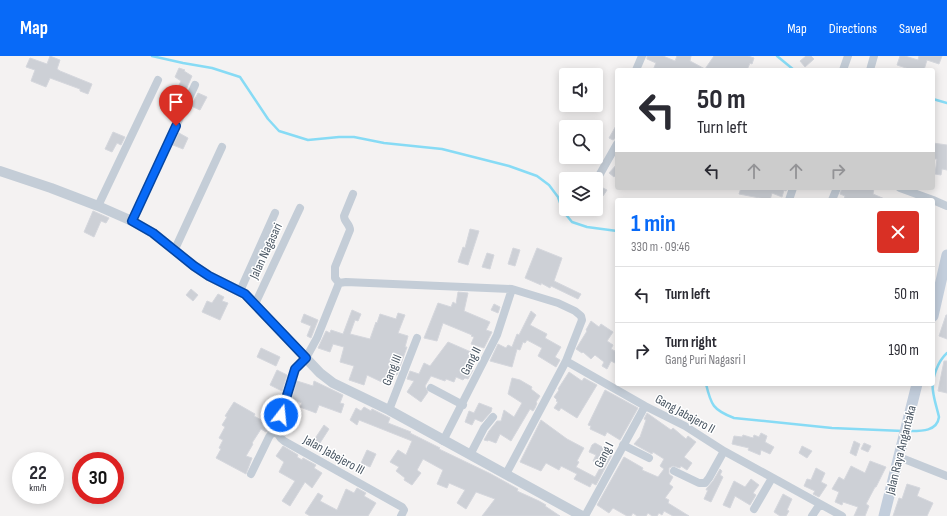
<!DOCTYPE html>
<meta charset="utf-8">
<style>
body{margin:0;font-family:"Sofia Sans Condensed",sans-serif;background:#f2f2f3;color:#2b2b33;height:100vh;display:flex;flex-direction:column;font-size:15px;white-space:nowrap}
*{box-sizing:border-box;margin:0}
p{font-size:13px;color:#7c7c81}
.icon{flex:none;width:22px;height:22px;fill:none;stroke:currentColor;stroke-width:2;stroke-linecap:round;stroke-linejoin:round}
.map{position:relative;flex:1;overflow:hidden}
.details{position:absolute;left:615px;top:142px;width:320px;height:188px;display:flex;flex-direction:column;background:#fff;border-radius:4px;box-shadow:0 2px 10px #0003}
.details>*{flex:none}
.hud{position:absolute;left:615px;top:12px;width:320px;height:122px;border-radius:4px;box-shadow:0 2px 10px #0003;background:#fff;color:#2b2b33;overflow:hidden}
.buttons{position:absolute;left:559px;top:12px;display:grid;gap:8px}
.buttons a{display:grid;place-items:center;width:44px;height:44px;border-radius:4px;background:#fff;box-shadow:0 2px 10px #0003;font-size:20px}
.speed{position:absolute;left:12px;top:396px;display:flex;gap:8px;font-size:20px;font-weight:700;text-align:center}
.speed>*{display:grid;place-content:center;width:52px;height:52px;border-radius:50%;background:#fff;box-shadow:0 2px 10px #0003;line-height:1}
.speed small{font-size:10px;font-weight:400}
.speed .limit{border:6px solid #d22;background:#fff;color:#111}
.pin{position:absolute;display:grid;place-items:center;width:34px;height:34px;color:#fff;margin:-41px -17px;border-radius:50% 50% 50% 0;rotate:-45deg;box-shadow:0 0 4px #0007}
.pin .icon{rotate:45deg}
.me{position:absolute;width:44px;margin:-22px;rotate:16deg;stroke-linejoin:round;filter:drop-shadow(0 0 3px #0008)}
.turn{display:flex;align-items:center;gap:14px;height:84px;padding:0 16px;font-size:18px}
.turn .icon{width:52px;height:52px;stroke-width:2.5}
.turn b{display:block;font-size:28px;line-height:34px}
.lanes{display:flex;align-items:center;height:38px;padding:0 16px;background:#0003;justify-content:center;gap:20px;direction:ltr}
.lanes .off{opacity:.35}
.round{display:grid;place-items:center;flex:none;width:42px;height:42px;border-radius:4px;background:#f2f2f3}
.headline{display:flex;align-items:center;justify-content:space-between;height:68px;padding:0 16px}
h1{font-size:24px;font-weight:700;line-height:30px;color:#086af8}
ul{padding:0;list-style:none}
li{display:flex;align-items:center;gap:12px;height:56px;padding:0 16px;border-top:1px solid #e1e1e2}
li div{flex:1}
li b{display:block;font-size:15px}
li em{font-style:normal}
header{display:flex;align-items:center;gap:24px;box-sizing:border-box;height:56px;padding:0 20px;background:#086af8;color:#fff}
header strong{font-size:19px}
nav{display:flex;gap:22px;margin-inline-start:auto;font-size:14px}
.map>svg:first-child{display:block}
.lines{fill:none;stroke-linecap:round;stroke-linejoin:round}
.stream{stroke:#87dbf5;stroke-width:2.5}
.building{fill:#cdd0d6;stroke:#d5d7dd}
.minor{stroke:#c4cdd7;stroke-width:8}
.tertiary{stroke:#c4cdd7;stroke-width:10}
.secondary{stroke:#c3cedc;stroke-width:11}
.route-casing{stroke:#0545a1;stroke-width:10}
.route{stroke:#086af8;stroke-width:7}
.labels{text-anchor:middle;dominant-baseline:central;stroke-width:3;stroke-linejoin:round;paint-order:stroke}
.street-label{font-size:13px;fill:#475461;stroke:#fff}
</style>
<header>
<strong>Map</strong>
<nav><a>Map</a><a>Directions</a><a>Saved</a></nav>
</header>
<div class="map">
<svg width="947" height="460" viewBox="0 0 947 460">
<rect width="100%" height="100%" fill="#f4f2f2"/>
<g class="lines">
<path class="stream" d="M152,0L183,7L212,12L240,21L268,63L279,75L308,84L339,81H354L384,87L442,93L509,110L537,120L549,129L558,141L563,155L572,166L587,171L617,175
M777,0L794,14
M933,43L947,47
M706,328C711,349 713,354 734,362L832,372L903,375
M908,375C920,375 937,376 939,361C937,352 934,344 933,335C931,323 938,305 947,297"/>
</g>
<path class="building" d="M50,0L60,4L57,13L60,15L92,28L88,38L80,35V33L50,22L46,31L31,25L35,14L26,11L30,2L47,8Z
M647,0H663L675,5L677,0H691L690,5L705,13L714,0H748L754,2L752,8L750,7L747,14H653L656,7L647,3Z
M806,0H811L814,3L805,11L800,5Z
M900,0H905L918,4L919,0H942L939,8L927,4L924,14H912L897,9Z
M179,12L185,14L184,15L192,20L182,43L174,39L181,25L175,21Z
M198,37L207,41L200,54L191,50Z
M617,68V81L613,84L609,82Z
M113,76L125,81L121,89L117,87L112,96L105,93Z
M179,77L188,82L183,93L173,89Z
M933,87L947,89V114L942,113L941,119L935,118L937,103H933Z
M617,108V118L614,121L609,117Z
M601,131L607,134L603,140L598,136Z
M741,132H787L786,135L784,134L782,141L772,137L770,144L739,138Z
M842,132H874L873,138L887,144H847L844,143L845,140L840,138Z
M93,155L109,162L106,167L101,165L94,181L84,176Z
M470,173L479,175L468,209L458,206L463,191L465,192Z
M513,192L520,194L515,210L508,208Z
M537,192L562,202L554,225L581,238L578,243L551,230L550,232L541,227V229L525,222Z
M487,197L494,199L490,213L482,211Z
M191,233L198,239L193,245L186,239Z
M458,236L468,237L464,255L490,266L486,274L492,276L484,292L471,288L474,281L471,280L472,279L443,267L437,285L424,282L438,247L451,251L453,246L456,248Z
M218,238L224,241L222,245L228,247L220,264L202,256L207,245L212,247Z
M494,248L500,251L498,257L491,254Z
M352,254L361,258L358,265L355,264L350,278L370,283L376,266L377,267L380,258L396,263L398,257L405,259L398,277L408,280L405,291H407L397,319H395L388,329L367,319L364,329L349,324L354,310L340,306L344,291L333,288L330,296L318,292L326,275L330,277L331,274L343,278Z
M531,255L536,259L530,269L547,278L545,282L561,291L555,301L560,304L556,311L538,300L542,292L527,284L525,287L523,286L520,294L517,293L512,311L490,305L498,288L506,292L508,289L512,291L517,278L519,279Z
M304,258L318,264L311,282L307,280L311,270L301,266Z
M946,259H947V283L939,280Z
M591,265L599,271L601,268L613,276L607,285L613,289L611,293L615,295V296L617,297V308L611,305L607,313L602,310L604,306L595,299L591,303L583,296L582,297L576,293L587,275L586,274Z
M448,286L471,296L464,311L473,314L468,323L465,322L463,324L456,321L454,326L446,323L445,325L431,320L425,330L428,336L421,346L407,336L414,325L407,323L410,315L419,318L424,307L430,310Z
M261,292L280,301L276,310L257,301Z
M944,305H947V337L938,335Z
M277,314L287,319L282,335L270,329Z
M569,316L582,325L584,322L597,329L577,362L561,352L559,355L554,352L558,346L556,345L557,344L554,341L559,334L558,333Z
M512,322L520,324L532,331L531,333L540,340L536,346L537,347L535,352L533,355L530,353L511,385L500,378L496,387L488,384V385L484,384L489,375L497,365H501L504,354L514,361L522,347L508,338Z
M297,325L313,330L314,325L343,339L340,347L344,348L341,357L319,349L316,357L300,351L302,347L292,343Z
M605,334L638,352L620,384L607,376L605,380L590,373L591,370L588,369Z
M234,346L255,358L254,360L272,370V372L266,376L261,373L252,387L253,388L246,400L252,402L246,418L216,402L221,393L219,392L223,384L219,382L225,371L222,369L227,361L225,360Z
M479,347L492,352L491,356L482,366L475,363L472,369L465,366L469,355L474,357Z
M364,351L371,355L372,353L390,362L388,367L411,376L410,377L440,392L439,393L491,418L518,433L517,435L539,445L546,449L545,450L560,460H482L495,443L476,436L466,453L457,447L465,434L449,427L447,432L437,428L443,414L423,403L417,414L421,417L412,429L404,424L405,422L396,415L399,411L390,406L398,394L406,399L412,385L359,364L357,369L350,364L356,352L361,355Z
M647,357L671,374L673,372L686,383L688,380L696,386L684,401L692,407L687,414L681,410L680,412L673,410L669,412V418L673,421L669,428L673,431L665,442L669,444L668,447L689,460H673L664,455L662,459L659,457L657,460H652L648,457L646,460H637L633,457L631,460H627L613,452L609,457L597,449L624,401L643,412L642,414L658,421L664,413L660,410L664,403L653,396L652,398L634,388L640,381L646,364L644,363Z
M541,364L567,383L584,392L577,405L579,406L576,411L595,421L601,410L593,405L596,399L589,396L592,389L595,387L613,397L596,429L592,427L590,431L574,423L577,418L561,410L559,414L546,407L541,415L520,406Z
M324,369L329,373L320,387L314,384Z
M761,377L767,380L765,386L774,391L770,398L761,394L760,399L748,394L749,392L732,388L734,380L742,381L743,379L753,382L754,379L759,381Z
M854,385L860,388L856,400L850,397Z
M864,387L871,390L868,396L861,393Z
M283,390L298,399L297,401L302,404L303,402L316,409L314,412L322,417L312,432L305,426L290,450L282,445L295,425L279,416L284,406L276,400Z
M802,390L812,395L807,402L799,397Z
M367,394L376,398L370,411L361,407Z
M870,405L886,411L876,431H875L866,448L869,450L865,460H854L858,451L843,446L842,449L835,446L839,436L832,433L839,421L844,424L851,410L865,417Z
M816,412L825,417L821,426L827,429L819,441L813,438L815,435L804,430L807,423L811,424Z
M720,413L722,415L720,419L723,421L711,446L704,443L708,434H706L707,432L713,425Z
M751,423L759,429L753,437L756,439L750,449L735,440L730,452L723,449L734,425L745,431Z
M907,428L920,432L917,440L933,447L927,460H893L899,442L902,443Z
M357,432L366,437L364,440L376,447L368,460H310L305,457L318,437L323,440L320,445L337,454L346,433L354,437Z
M783,438L792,443L787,454L789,455L786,460H780L774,456Z"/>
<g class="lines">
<path class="minor" d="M636,14L642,0
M843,14L848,0
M870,14L874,0
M596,125L617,88
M900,132L933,144
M789,144L793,132
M832,144L837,132
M933,144L947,150
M98,150L158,24
M132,165L195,29
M175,193L222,91
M339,227L335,222V211L350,174C350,168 344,166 344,160L353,138
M240,235L275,157
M255,248L300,152
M431,332L463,349
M389,354L417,282
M443,385L497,279L512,233
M623,389L649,402
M470,399L484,372L493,361
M899,401L947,420
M674,415L699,427H705L709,422L724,395
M251,418L269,381L271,378L277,376
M506,418L566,305L645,350L685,370L724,395L842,460
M754,453L772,422
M401,460L404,454L402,451L284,385C279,381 277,378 277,371L295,313L306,302L317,282L339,227L346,226L512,233L558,247L575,255L581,260L582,264L566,305
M585,460L645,350
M812,460L820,448"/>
<path class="tertiary" d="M0,115L51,132L98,150L132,165L153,177L194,210L209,220L245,238L320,317L333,327L389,354L582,460"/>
<path class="secondary" d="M933,260L947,199
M884,460L917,328"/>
</g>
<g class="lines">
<defs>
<path id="route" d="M176,70L132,165L153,177L194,210L209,220L245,238L306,302L295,313L281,359"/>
</defs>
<use href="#route" class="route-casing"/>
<use href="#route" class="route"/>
</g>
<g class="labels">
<g class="street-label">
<text transform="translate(266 195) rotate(-65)">Jalan Nagasari</text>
<text transform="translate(471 305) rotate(-63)">Gang II</text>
<text transform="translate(392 314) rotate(-68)">Gang III</text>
<text transform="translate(685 358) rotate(29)">Gang Jabajero II</text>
<text transform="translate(901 394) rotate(-76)">Jalan Raya Angantaka</text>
<text transform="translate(334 399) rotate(29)">Jalan Jabejero III</text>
<text transform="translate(604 399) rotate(-63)">Gang I</text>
</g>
</g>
</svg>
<div class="buttons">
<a><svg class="icon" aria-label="sound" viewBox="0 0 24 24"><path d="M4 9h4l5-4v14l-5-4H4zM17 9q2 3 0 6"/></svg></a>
<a><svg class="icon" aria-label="search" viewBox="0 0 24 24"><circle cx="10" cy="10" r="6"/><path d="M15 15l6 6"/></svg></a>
<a><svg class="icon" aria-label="layers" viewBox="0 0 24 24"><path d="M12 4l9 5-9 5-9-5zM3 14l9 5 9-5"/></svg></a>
</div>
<div class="speed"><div>22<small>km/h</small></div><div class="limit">30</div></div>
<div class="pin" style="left:176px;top:70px;background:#d93025"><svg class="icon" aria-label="arrive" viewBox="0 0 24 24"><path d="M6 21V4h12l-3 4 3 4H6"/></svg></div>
<svg class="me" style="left:281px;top:359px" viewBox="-20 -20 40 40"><circle r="17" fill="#086af8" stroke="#fff" stroke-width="3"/><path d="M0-11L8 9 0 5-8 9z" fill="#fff"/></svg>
<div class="hud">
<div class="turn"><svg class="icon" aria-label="left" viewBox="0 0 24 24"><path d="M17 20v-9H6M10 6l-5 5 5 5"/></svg><div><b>50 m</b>Turn left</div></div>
<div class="lanes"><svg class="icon" aria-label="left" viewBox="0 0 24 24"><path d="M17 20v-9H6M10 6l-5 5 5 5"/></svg><svg class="icon off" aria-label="ahead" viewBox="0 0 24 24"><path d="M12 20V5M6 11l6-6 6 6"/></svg><svg class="icon off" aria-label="ahead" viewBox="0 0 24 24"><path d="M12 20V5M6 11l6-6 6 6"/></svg><svg class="icon off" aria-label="right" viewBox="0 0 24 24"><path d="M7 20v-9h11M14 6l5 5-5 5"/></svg></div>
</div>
<section class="details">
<div class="headline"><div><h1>1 min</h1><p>330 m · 09:46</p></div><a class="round" style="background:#d93025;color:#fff"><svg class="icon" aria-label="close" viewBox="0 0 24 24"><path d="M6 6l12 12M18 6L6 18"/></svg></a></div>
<ul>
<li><svg class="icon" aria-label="left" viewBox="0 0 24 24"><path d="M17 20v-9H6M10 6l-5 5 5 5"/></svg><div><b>Turn left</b></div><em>50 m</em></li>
<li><svg class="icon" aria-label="right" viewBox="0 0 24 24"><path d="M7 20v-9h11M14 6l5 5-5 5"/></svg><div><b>Turn right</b><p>Gang Puri Nagasri I</p></div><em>190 m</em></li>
</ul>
</section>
</div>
